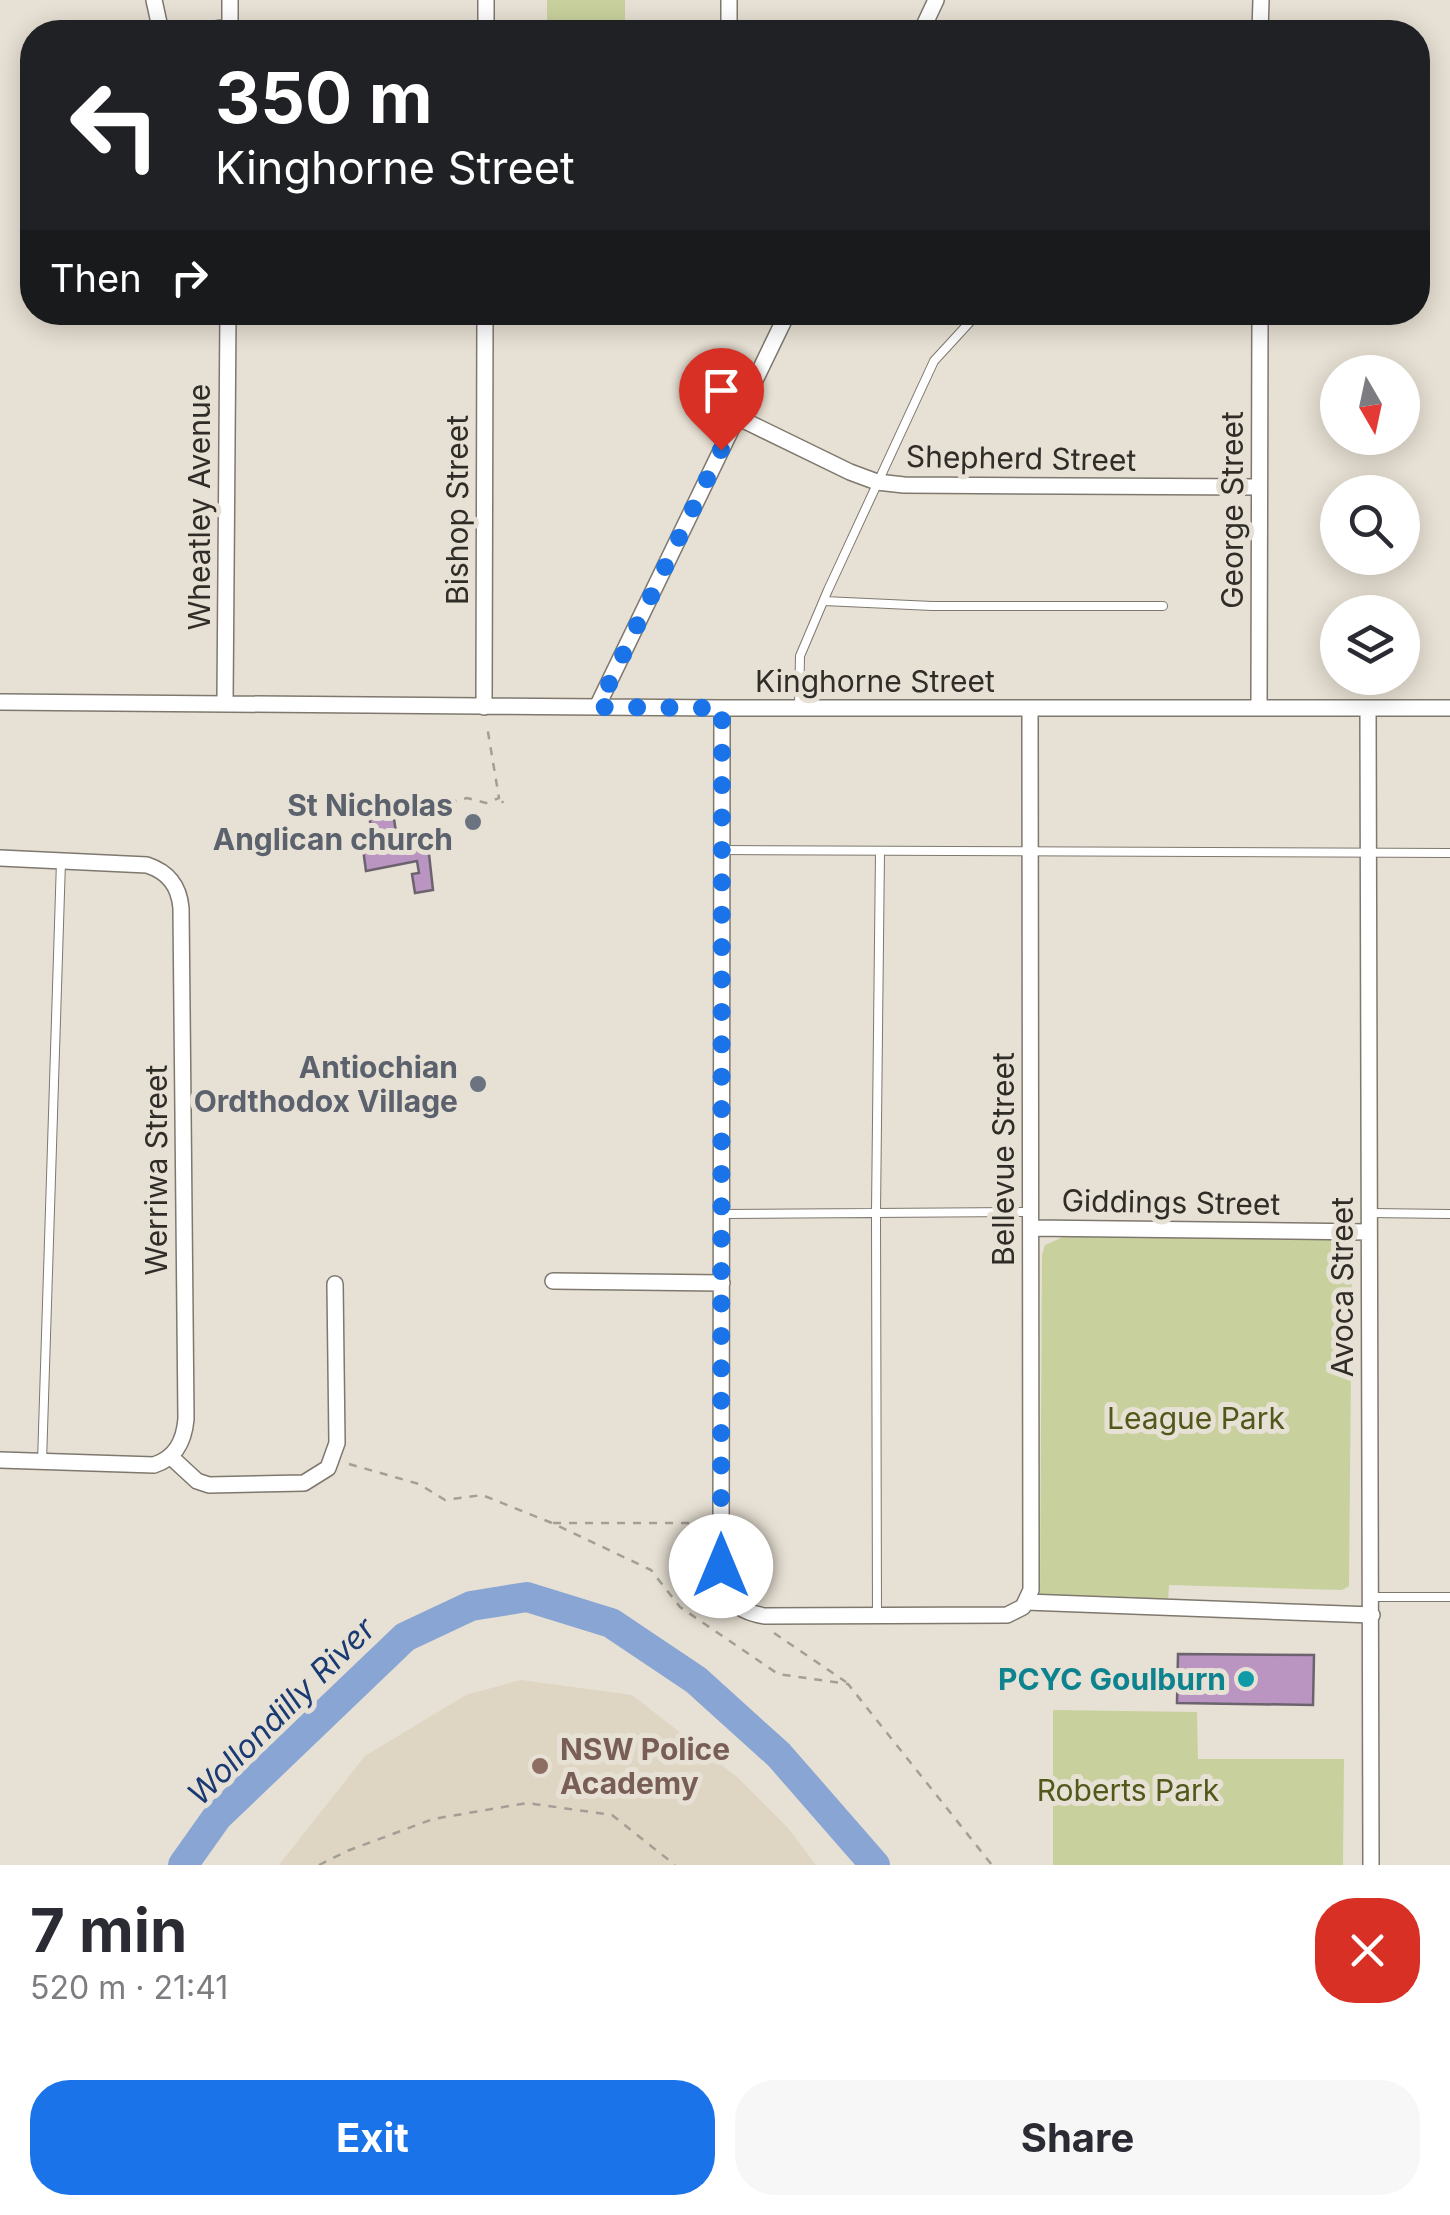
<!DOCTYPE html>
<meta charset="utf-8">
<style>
body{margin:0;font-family:Inter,sans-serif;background:#f7f7f7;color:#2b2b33;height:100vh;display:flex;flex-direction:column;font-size:38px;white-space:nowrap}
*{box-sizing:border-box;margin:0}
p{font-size:32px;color:#7c7c81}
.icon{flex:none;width:55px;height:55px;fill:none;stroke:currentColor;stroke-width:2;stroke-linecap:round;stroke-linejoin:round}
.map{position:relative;height:1865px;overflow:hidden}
.drawer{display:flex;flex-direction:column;background:#fff;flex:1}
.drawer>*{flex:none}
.hud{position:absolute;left:20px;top:20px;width:1410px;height:305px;border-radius:40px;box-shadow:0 5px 25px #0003;background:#202124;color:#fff;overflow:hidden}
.needle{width:65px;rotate:171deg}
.buttons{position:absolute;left:1320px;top:355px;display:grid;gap:20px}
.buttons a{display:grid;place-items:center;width:100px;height:100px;border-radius:50%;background:#fff;box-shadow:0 5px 25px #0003;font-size:50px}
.pin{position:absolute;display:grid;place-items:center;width:85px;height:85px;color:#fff;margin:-102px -42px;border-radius:50% 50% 50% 0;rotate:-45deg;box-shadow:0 0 10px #0007}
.pin .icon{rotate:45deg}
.me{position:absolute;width:110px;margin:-55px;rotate:0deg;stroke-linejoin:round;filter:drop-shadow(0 0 8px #0008)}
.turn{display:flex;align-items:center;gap:35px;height:210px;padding:0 30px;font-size:45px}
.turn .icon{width:130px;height:130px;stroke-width:2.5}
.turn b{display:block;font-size:70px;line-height:85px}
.then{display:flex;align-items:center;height:95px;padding:0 30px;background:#0003;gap:20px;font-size:38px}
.round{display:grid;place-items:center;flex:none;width:105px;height:105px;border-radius:40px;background:#f7f7f7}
.head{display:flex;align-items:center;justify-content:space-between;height:170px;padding:0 30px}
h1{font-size:60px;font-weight:700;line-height:75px}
.cta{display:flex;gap:20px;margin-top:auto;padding:20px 30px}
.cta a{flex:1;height:115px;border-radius:40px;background:#1a73e8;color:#fff;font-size:40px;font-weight:700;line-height:115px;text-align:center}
.cta a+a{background:#f7f7f7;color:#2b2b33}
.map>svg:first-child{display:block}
.built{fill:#ded5c2}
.green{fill:#c8d19d}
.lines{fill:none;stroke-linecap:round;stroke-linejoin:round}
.river{stroke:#89a5d4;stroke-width:30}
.building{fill:#ba95c2;stroke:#6b636d;stroke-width:2.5}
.service-casing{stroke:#7e786e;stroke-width:10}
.minor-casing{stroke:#7e786e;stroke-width:18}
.path{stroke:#a49f96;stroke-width:2.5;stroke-dasharray:8 8;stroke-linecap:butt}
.service{stroke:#fff;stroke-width:8}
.minor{stroke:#fff;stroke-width:15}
.route{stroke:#1a73e8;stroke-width:18;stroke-dasharray:0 32.4}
.worship-dot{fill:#6b7280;stroke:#e7e0d4;stroke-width:4}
.culture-dot{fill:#0f9aa8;stroke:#e7e0d4;stroke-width:4}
.education-dot{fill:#8d6e63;stroke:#e7e0d4;stroke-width:4}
.labels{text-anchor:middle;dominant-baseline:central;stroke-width:10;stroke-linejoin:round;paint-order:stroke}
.street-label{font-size:30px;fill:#302d29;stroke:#e7e0d4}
.worship-label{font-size:30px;font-weight:bold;fill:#5b616d;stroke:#e7e0d4;text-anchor:end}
.park-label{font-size:30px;fill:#515819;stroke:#e7e0d4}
.culture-label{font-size:30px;font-weight:bold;fill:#0d838f;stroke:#e7e0d4;text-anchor:end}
.education-label{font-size:30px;font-weight:bold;fill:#785e54;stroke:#e7e0d4;text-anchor:start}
.water-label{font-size:32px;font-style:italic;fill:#1a3a74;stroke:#e7e0d4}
</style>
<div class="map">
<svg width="1450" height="1865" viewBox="0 0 1450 1865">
<rect width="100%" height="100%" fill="#e7e0d4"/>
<path class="built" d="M521,1680L632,1695L737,1777L788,1828L816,1865H279L365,1756L466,1695Z"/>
<path class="green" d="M547,0H625V32H515V29L547,28Z
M1063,1237L1334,1238L1348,1244L1352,1258L1349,1586L1342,1590L1169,1585L1168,1602L1040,1596L1042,1255L1045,1245Z
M1053,1710L1197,1712L1198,1759H1344L1343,1865H1053Z"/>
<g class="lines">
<path class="river" d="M183,1865L217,1817L405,1637L471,1606L527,1597L611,1623L696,1680L779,1755L875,1865"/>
</g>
<path class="building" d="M393,812L398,846L415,843L414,838L427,836L433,890L415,893L412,874L419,873L417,861L366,871L363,849L374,847L369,815Z
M1178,1654L1314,1655L1313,1705L1177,1703Z"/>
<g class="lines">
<defs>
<path id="service" d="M824,601L932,606H1163
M799,706L800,656L828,590L934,361L979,312
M721,850L1450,853
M1370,1213L1450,1214
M721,1214L1031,1212
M42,1462L61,861
M1372,1597H1450
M877,1616L876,1212L880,851"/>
<path id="minor" d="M154,0L161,32
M194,32L230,27
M230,32V0
M486,32V0
M729,32V0
M921,32L936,0
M1260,32L1261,0
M737,417L850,472L877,482L904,485L1259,487
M0,702L722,708H1450
M225,702L228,312
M484,707L485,312
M597,707L788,312
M722,708L721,1566C723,1597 733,1610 764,1616L1007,1615L1023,1607L1031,1590L1030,709
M1259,708L1260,312
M1368,708L1371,1865
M0,858L147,865C168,872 179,885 181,908L186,1419C184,1441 176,1458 154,1465L0,1460
M1031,1228L1369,1232
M553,1281L722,1283
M171,1457L197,1481L209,1485L304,1483L328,1468L337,1443L335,1284
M1026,1602L1372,1615"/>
</defs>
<use href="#service" class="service-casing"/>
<use href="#minor" class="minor-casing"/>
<path class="path" d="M502,801L503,803
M433,806L467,798L486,803L499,798L487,726
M349,1464L419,1484L445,1500L482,1495L552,1523L651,1570L680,1607L778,1674L848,1684L992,1865
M553,1523H705
M774,1633L846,1682
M319,1865L347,1851L433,1819L527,1803L612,1815L675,1865"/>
<use href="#service" class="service"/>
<use href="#minor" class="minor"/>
</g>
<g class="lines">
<path class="route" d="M721,450L598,707L722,708L721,1566"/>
</g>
<g class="worship-dot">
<circle cx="473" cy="822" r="10"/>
<circle cx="478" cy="1084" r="10"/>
</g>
<circle class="culture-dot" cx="1246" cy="1679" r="10"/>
<circle class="education-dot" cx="540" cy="1766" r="10"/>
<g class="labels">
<g class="street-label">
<text transform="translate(1021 458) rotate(1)">Shepherd Street</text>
<text transform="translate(199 507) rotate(-90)">Wheatley Avenue</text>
<text transform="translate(457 510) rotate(-90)">Bishop Street</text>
<text transform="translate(1232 510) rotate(-90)">George Street</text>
<text x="875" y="681">Kinghorne Street</text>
<text transform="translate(1003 1159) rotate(-90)">Bellevue Street</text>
<text transform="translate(156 1170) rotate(-90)">Werriwa Street</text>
<text transform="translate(1171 1202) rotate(1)">Giddings Street</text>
<text transform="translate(1342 1287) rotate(-90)">Avoca Street</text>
</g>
<g class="worship-label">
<text x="453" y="805">St Nicholas<tspan x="453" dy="34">Anglican church</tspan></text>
<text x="458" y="1067">Antiochian<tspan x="458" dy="34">Ordthodox Village</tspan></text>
</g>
<g class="park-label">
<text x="1196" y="1418">League Park</text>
<text x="1128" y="1790">Roberts Park</text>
</g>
<g class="culture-label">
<text x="1226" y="1679">PCYC Goulburn</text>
</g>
<g class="education-label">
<text x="560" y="1749">NSW Police<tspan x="560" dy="34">Academy</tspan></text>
</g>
<g class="water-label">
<text transform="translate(281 1711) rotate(-45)">Wollondilly River</text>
</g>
</g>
</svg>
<div class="buttons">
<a><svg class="needle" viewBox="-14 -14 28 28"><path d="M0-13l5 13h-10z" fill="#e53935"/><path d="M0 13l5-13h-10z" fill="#7c7c81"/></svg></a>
<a><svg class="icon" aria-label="search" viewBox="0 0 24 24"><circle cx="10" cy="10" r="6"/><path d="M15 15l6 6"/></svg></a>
<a><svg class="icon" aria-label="layers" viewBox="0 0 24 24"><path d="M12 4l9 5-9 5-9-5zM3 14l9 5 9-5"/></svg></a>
</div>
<div class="pin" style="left:721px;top:450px;background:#d93025"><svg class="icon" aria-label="arrive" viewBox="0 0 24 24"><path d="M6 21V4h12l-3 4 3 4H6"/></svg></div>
<svg class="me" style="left:721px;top:1566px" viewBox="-20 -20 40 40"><circle r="19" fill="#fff"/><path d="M0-13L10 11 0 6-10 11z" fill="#1a73e8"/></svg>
<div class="hud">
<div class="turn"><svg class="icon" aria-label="left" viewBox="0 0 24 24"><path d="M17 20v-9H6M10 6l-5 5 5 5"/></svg><div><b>350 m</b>Kinghorne Street</div></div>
<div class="then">Then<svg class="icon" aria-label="right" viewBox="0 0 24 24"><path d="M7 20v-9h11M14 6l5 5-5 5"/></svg></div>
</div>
</div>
<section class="drawer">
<div class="head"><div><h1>7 min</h1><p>520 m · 21:41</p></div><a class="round" style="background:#d93025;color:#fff"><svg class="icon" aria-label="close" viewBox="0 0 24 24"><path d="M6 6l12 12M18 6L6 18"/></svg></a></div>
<div class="cta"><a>Exit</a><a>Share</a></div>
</section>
